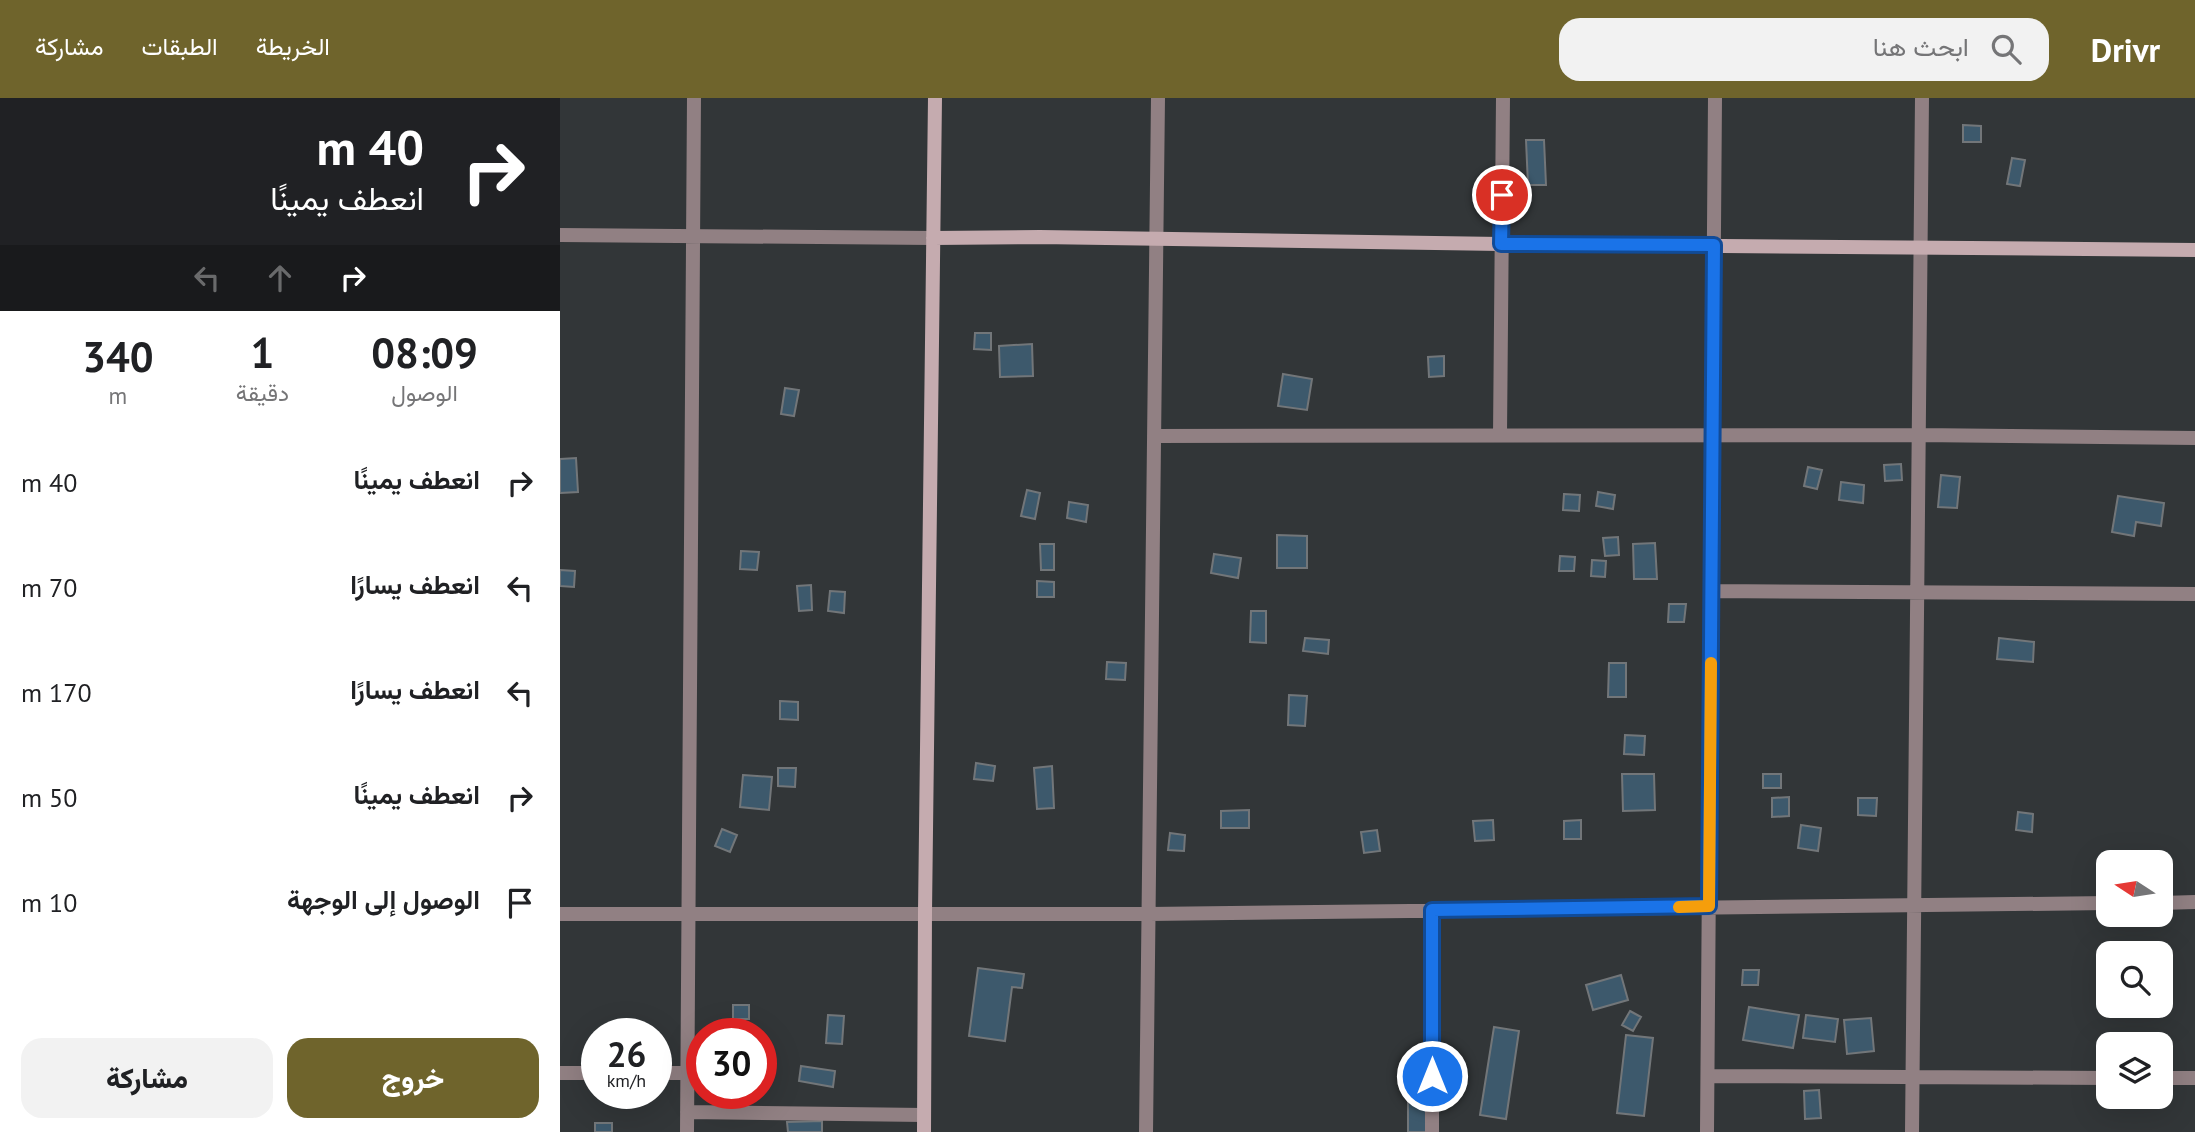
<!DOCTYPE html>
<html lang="ar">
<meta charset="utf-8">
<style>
body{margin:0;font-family:"PT Sans",Vazirmatn,sans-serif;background:#f2f2f2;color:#202124;direction:rtl;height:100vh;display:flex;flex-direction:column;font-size:26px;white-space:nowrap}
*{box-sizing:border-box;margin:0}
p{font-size:23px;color:#757577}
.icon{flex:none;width:38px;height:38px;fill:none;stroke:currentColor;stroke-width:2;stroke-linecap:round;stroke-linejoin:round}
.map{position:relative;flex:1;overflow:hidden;direction:ltr}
.details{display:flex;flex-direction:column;background:#fff;width:560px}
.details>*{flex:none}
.banner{background:#202124;color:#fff;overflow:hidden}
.needle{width:46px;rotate:282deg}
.tools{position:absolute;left:1536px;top:752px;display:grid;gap:14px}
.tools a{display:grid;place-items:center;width:77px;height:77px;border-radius:14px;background:#fff;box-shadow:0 7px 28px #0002;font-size:35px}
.speed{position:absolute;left:21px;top:920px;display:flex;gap:14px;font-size:35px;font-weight:700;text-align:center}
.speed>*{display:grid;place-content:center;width:91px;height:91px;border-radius:50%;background:#fff;box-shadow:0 7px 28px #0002;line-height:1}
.speed small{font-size:18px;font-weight:400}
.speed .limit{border:10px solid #d22;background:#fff;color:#111}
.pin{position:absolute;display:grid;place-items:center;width:60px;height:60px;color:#fff;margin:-30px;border:4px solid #fff;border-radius:50%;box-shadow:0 2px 7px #0007}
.me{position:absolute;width:77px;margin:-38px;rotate:0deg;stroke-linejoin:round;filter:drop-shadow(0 0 5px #0008)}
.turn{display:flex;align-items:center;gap:24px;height:147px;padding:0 21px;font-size:32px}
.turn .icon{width:91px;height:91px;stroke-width:2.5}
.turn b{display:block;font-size:49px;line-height:60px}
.lanes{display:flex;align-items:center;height:66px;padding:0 21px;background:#0003;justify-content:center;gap:35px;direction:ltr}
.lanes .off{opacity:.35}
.eta{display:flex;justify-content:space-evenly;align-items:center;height:119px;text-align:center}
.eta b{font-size:42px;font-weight:800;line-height:49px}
.button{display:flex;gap:14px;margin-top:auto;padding:14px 21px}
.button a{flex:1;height:80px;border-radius:21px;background:#6f642c;color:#fff;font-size:28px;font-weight:800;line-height:80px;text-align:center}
.button a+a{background:#f2f2f2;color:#202124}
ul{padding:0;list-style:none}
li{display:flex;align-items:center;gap:21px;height:105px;padding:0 21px}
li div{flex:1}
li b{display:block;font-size:26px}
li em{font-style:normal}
header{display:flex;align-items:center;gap:42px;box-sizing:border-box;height:98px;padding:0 35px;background:#6f642c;color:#fff}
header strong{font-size:33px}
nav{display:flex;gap:38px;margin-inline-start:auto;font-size:24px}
.search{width:490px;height:63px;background:#f2f2f2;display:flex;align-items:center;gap:18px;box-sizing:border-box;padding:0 24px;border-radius:21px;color:#757577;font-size:26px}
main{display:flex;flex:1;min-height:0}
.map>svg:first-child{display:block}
.building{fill:#3d596c;stroke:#727679;stroke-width:2}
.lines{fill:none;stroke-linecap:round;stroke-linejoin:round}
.street{stroke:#918083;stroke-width:14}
.secondary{stroke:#c5abaf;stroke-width:14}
.route-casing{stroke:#114b97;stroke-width:18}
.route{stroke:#1a73e8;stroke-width:12}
.slow{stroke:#f59e0b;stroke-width:12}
</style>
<header>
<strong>Drivr</strong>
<div class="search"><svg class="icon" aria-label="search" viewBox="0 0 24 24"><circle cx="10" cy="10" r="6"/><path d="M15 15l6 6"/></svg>ابحث هنا</div>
<nav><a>الخريطة</a><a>الطبقات</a><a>مشاركة</a></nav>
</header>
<main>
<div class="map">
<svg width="1635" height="1034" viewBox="0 0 1635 1034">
<rect width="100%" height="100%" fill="#323638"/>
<path class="building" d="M1403,27L1421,28V44H1403Z
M966,42H984L986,87H968Z
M1452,60L1465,62L1460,88L1447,86Z
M415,235H431V252L414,251Z
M472,246L473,278L440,279L439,248Z
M884,258V278L869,279L868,259Z
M723,276L752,281L747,312L718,308Z
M225,290L239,292L234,318L221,316Z
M16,360L18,394L0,395V361Z
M1341,366L1342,382L1325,383L1324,367Z
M1248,369L1262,372L1257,391L1244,388Z
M1381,377L1400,379L1397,410L1378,409Z
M1281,384L1304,387L1303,405L1279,402Z
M467,392L480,395L475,421L461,418Z
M1038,394L1055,397L1053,411L1036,408Z
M1004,396L1020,397L1019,413L1003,412Z
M1558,398L1604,405L1601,428L1576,424L1574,438L1552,434Z
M509,404L528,407L526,424L507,420Z
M717,437L747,438V470H717Z
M1058,439L1059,457L1045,458L1043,440Z
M1095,445L1097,481H1074L1073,446Z
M480,446H494V472H481Z
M181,453L199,454L197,472L180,471Z
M654,456L681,460L678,480L651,475Z
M1000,458L1015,459L1014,473H999Z
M1032,462L1046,463L1045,479L1031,478Z
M0,472L15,473L14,489L0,488Z
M477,483L494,484V499H477Z
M251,487L252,512L239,513L237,488Z
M270,493L285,494L284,515L268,513Z
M1109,506H1126L1124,524H1108Z
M691,513H706V545L690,544Z
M745,540L769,542L768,556L743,553Z
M1439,540L1474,544L1473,564L1437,561Z
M547,564L566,565L565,582L546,581Z
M1049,565H1066V599H1048Z
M729,597L747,598L745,628L728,627Z
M220,603L238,604V622L220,621Z
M1065,637L1085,638L1084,657L1064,656Z
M416,665L435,668L433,683L414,681Z
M492,668L494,710L477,711L474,670Z
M218,670H236L235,689L218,688Z
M1062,676H1094L1095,712L1063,713Z
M1203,676H1221V690H1203Z
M183,677L212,679L209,712L180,709Z
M1229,699V718L1212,719V700Z
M1298,700H1317L1316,718L1298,717Z
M689,712V730H661V713Z
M1458,714L1473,716L1472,734L1456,732Z
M933,722L934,742L915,743L913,723Z
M1021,722V741H1004V723Z
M1241,727L1261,730L1258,753L1238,750Z
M162,731L177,737L170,754L155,748Z
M817,732L820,753L804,755L801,734Z
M610,735L625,737L624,753L608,752Z
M418,870L464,876L462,890L452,889L445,943L409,938Z
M1183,872H1199L1198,887H1182Z
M1061,877L1068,902L1033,912L1026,887Z
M173,907H189V921H173Z
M1189,909L1239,917L1233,950L1183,942Z
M1070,913L1081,919L1073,933L1062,927Z
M268,917L284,918L282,946L266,945Z
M1246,917L1278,921L1275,944L1243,940Z
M1311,920L1314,953L1287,956L1284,922Z
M934,929L959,933L946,1021L920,1017Z
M1066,937L1093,940L1084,1018L1057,1015Z
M241,968L275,973L273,989L239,983Z
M848,968H868V1034H848Z
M1259,992L1261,1020L1245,1021L1244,993Z
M262,1023V1034H228L227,1024Z
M35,1025H52V1034H35Z"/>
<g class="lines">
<path class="street" d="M0,137L373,140
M940,337L943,0
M594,338L1359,337L1635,340
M1152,493L1635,496
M1601,805L1635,804
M872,812V1034
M0,816H589L1549,805
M0,975H37
M96,975H128
M1148,978L1549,980
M1601,980H1635
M127,1014L364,1017
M127,1034L134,0
M586,1034L598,0
M1147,1034L1155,0
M1352,1034L1362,0"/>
<path class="secondary" d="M373,140L480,139L941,146L1635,152
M364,1034L365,814L375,0"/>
</g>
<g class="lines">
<defs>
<path id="route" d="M872,978V812L1149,808L1154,147L941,146L942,97"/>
</defs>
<use href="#route" class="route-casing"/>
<use href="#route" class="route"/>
<path class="slow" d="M1119,809L1149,808L1151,565"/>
</g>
</svg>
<div class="tools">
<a><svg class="needle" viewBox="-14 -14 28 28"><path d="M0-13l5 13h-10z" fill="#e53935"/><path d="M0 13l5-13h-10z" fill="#757577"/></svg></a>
<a><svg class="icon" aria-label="search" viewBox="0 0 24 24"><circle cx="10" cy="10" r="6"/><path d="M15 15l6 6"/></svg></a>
<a><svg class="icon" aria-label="layers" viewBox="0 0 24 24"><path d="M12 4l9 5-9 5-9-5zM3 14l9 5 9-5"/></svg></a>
</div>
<div class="speed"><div>26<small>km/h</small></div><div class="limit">30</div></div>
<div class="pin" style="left:942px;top:97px;background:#d93025"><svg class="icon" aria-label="arrive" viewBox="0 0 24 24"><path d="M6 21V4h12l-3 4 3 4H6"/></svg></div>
<svg class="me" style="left:872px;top:978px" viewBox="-20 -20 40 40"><circle r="17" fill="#1a73e8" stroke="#fff" stroke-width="3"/><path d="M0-11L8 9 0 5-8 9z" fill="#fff"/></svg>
</div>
<section class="details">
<div class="banner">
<div class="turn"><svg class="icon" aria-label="right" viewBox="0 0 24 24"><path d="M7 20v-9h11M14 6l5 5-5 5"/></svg><div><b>40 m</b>انعطف يمينًا</div></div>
<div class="lanes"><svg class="icon off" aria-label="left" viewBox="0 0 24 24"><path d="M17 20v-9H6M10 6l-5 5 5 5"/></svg><svg class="icon off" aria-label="ahead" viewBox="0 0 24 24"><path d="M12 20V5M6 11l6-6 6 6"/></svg><svg class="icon" aria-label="right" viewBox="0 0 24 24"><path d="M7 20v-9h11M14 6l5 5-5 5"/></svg></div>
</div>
<div class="eta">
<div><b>08:09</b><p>الوصول</p></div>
<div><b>1</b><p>دقيقة</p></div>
<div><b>340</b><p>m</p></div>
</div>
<ul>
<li><svg class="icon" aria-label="right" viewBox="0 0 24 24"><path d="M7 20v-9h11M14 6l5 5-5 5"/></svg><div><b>انعطف يمينًا</b></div><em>40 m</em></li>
<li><svg class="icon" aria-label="left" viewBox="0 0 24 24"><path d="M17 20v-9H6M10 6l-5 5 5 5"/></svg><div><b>انعطف يسارًا</b></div><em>70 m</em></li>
<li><svg class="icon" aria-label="left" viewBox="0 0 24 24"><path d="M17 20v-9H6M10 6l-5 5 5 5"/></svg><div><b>انعطف يسارًا</b></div><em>170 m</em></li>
<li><svg class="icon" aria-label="right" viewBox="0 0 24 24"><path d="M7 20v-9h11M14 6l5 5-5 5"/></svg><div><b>انعطف يمينًا</b></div><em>50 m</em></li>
<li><svg class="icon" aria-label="arrive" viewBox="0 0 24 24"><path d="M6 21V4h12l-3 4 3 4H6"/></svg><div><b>الوصول إلى الوجهة</b></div><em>10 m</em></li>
</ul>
<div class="button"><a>خروج</a><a>مشاركة</a></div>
</section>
</main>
